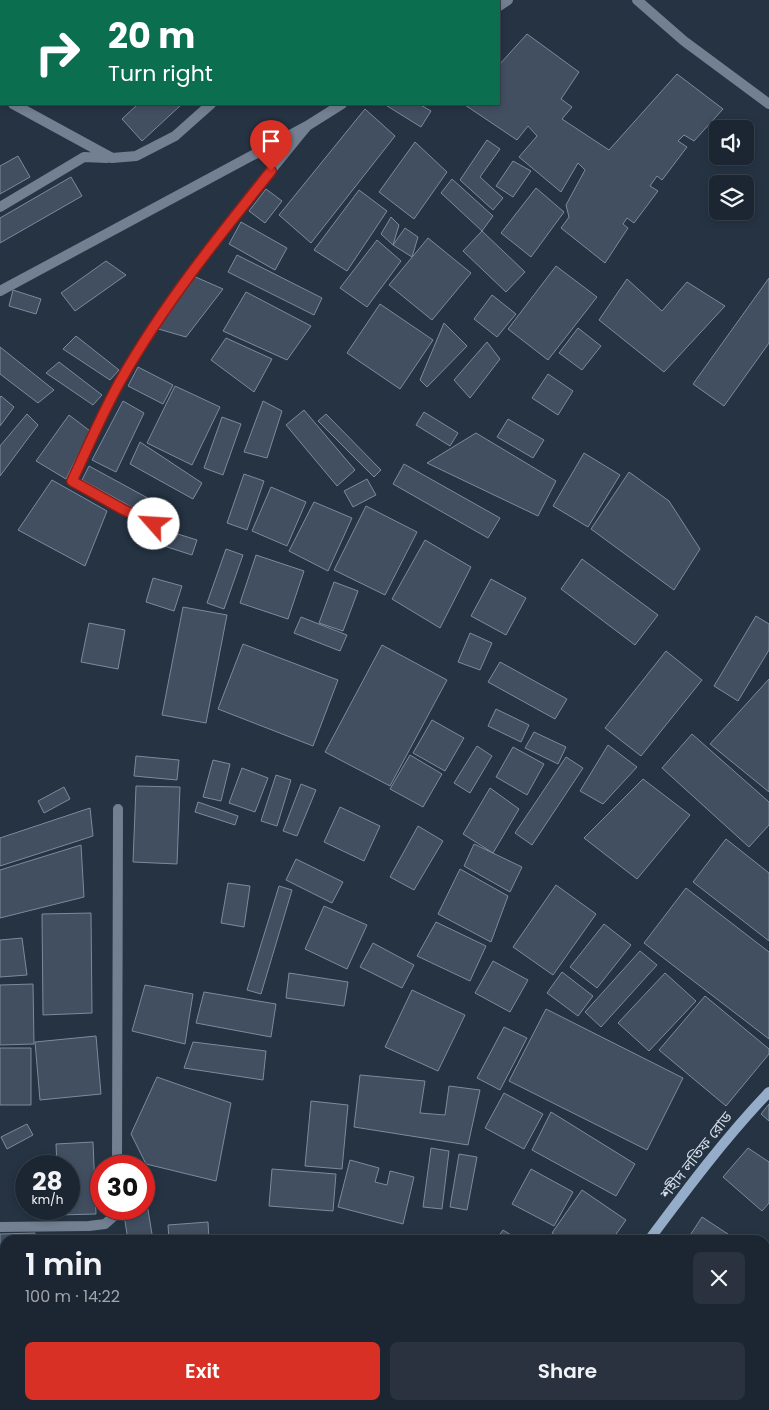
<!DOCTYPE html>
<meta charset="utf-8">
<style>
body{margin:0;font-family:Poppins,"Noto Sans Bengali",sans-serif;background:#29323e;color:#f1f3f6;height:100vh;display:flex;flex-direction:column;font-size:19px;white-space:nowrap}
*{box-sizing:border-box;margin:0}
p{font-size:16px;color:#a0a5ac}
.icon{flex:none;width:28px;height:28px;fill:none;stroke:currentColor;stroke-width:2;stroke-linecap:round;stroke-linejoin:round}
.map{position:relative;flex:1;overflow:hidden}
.panel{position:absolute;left:0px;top:1235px;width:770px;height:175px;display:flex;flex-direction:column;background:#1c2632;border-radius:15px 15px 0 0;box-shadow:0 2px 8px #0003,0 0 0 1px #3a434d}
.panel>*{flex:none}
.banner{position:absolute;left:0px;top:0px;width:500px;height:105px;box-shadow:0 2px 8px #0003,0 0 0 1px #3a434d;background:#0b6e4f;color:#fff;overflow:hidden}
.buttons{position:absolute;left:709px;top:120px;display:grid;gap:10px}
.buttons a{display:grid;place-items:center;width:45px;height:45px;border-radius:8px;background:#1c2632;box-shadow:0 2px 8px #0003,0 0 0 1px #3a434d;font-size:25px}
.speed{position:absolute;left:15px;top:1155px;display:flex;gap:10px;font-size:25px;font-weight:700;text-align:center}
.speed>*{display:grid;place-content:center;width:65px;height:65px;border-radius:50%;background:#1c2632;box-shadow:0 2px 8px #0003,0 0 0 1px #3a434d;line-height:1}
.speed small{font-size:12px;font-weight:400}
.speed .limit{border:8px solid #d22;background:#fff;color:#111}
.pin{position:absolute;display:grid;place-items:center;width:42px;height:42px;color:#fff;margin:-51px -21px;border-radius:50% 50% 50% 0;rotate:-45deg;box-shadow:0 0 5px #0007}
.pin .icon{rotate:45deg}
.me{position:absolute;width:55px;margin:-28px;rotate:296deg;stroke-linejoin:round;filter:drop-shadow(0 0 4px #0008)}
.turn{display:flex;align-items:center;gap:18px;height:105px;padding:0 25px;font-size:22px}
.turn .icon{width:65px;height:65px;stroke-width:2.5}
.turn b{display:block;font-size:35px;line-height:42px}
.round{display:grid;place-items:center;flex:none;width:52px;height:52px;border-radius:8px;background:#29323e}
.overview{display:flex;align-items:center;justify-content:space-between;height:85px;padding:0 25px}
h1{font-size:30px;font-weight:600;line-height:38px}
.primary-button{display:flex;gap:10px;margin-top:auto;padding:10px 25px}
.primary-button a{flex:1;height:58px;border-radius:8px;background:#d93025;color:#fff;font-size:20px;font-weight:600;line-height:58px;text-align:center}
.primary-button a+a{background:#29323e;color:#f1f3f6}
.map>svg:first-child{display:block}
.building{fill:#414f61;stroke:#7b8b9e}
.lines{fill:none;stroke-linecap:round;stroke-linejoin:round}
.street{stroke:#728092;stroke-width:10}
.secondary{stroke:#95adc8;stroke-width:10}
.route-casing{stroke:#8d1f18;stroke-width:12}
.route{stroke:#d93025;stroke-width:9}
.labels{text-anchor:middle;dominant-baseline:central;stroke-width:5;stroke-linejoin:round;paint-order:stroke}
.street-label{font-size:15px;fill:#d4dde7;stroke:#253343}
</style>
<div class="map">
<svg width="769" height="1410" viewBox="0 0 769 1410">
<rect width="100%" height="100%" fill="#253343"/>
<path class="building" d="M527,34L579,72L561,99L572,107L562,119L609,150L677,74L723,109L694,141L684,135L678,141L687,147L662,180L657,176L650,186L658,191L634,223L627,218L623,224L628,228L605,263L561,228L569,217L566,205L585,170L578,163L561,192L519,157L537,136L528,126L517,140L465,105L466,104H499V65Z
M138,104H182L142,141L122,119Z
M384,104H419L431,111L421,127Z
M365,109L395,136L311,243L279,215Z
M487,140L500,149L480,177L503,198L493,210L460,180Z
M415,142L447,172L414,219L379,192Z
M18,156L30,177L0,194V166Z
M513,161L531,171L513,197L496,186Z
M71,177L82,196L0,243V218Z
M452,179L493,216L482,231L441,193Z
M536,188L564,212L531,257L501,233Z
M266,189L282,201L265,223L249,211Z
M359,190L387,211L347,271L314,250Z
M391,217L399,225L393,245L381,234Z
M241,222L287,248L275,270L229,244Z
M405,228L418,237L412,257L393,245Z
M482,231L525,272L506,292L463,251Z
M428,238L471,273L432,320L389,285Z
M377,240L401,261L367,307L340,288Z
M237,255L322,298L314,315L228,272Z
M106,261L126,275L75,311L61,293Z
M556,266L597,297L548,360L508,329Z
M191,275L223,289L186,337L155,328Z
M769,278V343L724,406L693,384Z
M627,279L662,311L687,282L725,306L664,372L599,320Z
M13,290L41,299L36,314L9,306Z
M246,292L311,326L287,360L223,331Z
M492,295L516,314L497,337L474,319Z
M380,304L433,340L400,389L347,353Z
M444,323L467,346L427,387L420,380Z
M578,328L601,346L582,370L559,353Z
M76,336L119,370L110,380L63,349Z
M226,338L272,359L254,392L211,360Z
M487,342L500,359L470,398L454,380Z
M0,347L54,390L38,403L0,374Z
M59,362L102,395L93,405L46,373Z
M138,367L173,385L163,404L128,386Z
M548,374L573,391L558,415L532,398Z
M175,386L220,407L192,465L147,443Z
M1,396L14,407L0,426V397Z
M123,401L144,413L116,472L92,460Z
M263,401L282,411L267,458L244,452Z
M304,410L355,470L337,486L286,425Z
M424,412L458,433L450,446L416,425Z
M27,414L38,425L0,476V446Z
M326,414L381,470L374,477L318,421Z
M69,415L90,431L66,479L36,461Z
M222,417L241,424L223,475L204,468Z
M508,419L544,440L533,458L497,437Z
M476,433L556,481L538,516L427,463Z
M140,442L202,483L193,499L130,464Z
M584,453L620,475L588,527L553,506Z
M404,464L500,518L488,538L393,484Z
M89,466L155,502L148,516L82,480Z
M629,472L669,501L700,549L674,590L591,529Z
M244,474L264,481L247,530L227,523Z
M367,479L376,495L353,507L344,491Z
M52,480L107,511L85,566L18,530Z
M271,487L306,502L287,546L252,531Z
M314,502L352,518L328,571L289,551Z
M366,506L417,532L385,595L334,570Z
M165,530L197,540L192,555L161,545Z
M425,540L471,567L440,628L392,599Z
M226,549L243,555L224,609L207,603Z
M256,555L304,571L288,619L240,603Z
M582,559L658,615L635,645L561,589Z
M153,578L182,586L174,611L146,602Z
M491,579L526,598L506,635L471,616Z
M334,582L358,591L343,631L319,623Z
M183,607L227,615L206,723L162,715Z
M756,616L769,624V650L738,701L714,686Z
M301,617L347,635L340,651L294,633Z
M89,623L125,630L118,669L81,662Z
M470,633L492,643L480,670L458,662Z
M243,644L338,680L313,746L218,709Z
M382,645L447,680L390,786L325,752Z
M666,651L702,680L641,756L605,728Z
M500,662L567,699L555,719L488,682Z
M769,679V792L710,744Z
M496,709L529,725L521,742L488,726Z
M432,720L464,738L445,771L413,753Z
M534,732L566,747L558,764L525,748Z
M692,734L769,802V825L749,847L662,768Z
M608,745L637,767L603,804L580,791Z
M477,746L492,756L470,793L454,783Z
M513,747L544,764L527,795L496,777Z
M410,755L442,774L423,807L390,789Z
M136,756L179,760L177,780L134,776Z
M566,757L583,768L532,845L515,833Z
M213,760L230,764L221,801L203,797Z
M242,768L268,778L255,812L229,803Z
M276,775L291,780L277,826L261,821Z
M643,779L690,815L637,879L584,838Z
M301,784L316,790L297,836L283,831Z
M136,786L180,787L177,864L133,862Z
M64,787L70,799L44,813L38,801Z
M490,788L519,809L493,853L463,834Z
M198,802L238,816L235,825L195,812Z
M340,807L380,826L364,861L324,842Z
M90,808L93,836L0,866V838Z
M418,826L443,841L414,890L390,877Z
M726,839L769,873V941L693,882Z
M474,844L522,867L510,892L464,866Z
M81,845L84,897L0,918V870Z
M296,859L343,882L332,903L286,880Z
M460,869L508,896L491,942L438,914Z
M228,883L250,886L244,927L221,923Z
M556,885L596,914L553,975L513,947Z
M279,886L292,890L261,994L247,990Z
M686,888L769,952V1039L644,943Z
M324,906L367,925L347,969L305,949Z
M91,913L92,1013L43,1015L42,914Z
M436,922L486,946L470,981L417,956Z
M604,924L631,945L597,988L570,967Z
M22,938L27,975L0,977V940Z
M373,943L414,965L402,988L360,967Z
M640,951L657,965L601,1027L585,1012Z
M493,961L528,980L510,1012L475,993Z
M562,972L593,996L578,1016L547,993Z
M289,973L348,982L344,1006L286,998Z
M665,973L696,1001L649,1051L618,1023Z
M33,984L34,1044L0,1045V985Z
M145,985L193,994L185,1044L132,1031Z
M412,990L465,1015L438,1071L385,1047Z
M204,992L276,1004L271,1037L196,1023Z
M705,996L769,1049V1054L726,1106L659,1050Z
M546,1009L683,1078L647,1150L509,1081Z
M504,1027L527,1038L500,1090L477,1078Z
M96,1036L101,1094L40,1100L35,1042Z
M193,1042L266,1051L263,1080L184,1068Z
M0,1048H31V1105H0Z
M360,1075L425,1081L420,1113L445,1115L449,1086L480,1090L468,1145L354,1127Z
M157,1077L231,1103L216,1181L146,1164L131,1134Z
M504,1093L543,1114L524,1149L485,1128Z
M311,1101L348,1105L342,1169L305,1166Z
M769,1104V1121L761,1114Z
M551,1112L635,1164L616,1196L532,1150Z
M27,1124L33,1135L7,1149L1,1137Z
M93,1142L96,1214L58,1215V1209H69V1166H57L56,1144Z
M431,1148L449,1151L442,1209L423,1207Z
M748,1148L769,1162V1203L762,1211L723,1177Z
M459,1154L477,1157L467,1210L450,1207Z
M350,1160L379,1168L375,1182L387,1185L390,1171L414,1177L403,1224L338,1207Z
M272,1169L336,1174L333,1211L269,1206Z
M531,1169L573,1192L554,1226L512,1204Z
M582,1190L626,1220L612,1240H563L552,1233Z
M144,1198H146L153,1240H128L123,1209H144Z
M702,1217L737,1240H687Z
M208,1222L209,1240H169L168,1225Z
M503,1230L519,1240H496Z
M35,1233V1240H5V1295H0V1234Z
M765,1243L769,1245V1325L765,1323Z
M0,1314H5V1374L0,1373Z
M765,1328L769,1329V1359L765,1369Z
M10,1405H85V1410H10Z
M136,1405H183L182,1410H137L135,1409Z
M393,1405H486L483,1410H390Z
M606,1405H632L629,1410H607L604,1408Z
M646,1405H668L665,1410H643Z"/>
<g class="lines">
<path class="street" d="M293,0L294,1
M637,0L684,41L769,104
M324,1L326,0
M499,6L508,0
M0,97H1
M13,104L112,158L136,156L175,136L211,104
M0,207L84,157L107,158
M0,291L307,126L342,104
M154,524L122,509L72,481C88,447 103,411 122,378C174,288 241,207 307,126
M117,1166L118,809
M0,1227L89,1226L105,1224L113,1217L115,1209
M556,1405L569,1410"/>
<path class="secondary" d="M649,1240C687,1189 725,1138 769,1092
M525,1410L529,1405"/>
</g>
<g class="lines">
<defs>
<path id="route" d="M154,524L122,509L72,481C88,447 103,411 122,378C164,304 218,237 271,171"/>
</defs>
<use href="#route" class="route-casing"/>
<use href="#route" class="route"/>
</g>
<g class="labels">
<g class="street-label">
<text transform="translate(696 1155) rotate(-52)">শহীদ লতিফ রোড</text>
</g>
</g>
</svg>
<div class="buttons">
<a><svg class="icon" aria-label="sound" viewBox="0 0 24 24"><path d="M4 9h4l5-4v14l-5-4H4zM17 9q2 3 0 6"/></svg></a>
<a><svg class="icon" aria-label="layers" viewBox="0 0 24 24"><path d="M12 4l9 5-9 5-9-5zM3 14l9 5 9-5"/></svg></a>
</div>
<div class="speed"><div>28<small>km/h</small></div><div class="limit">30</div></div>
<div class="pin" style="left:271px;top:171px;background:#d93025"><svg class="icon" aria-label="arrive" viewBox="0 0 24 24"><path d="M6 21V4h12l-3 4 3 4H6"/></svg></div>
<svg class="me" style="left:154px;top:524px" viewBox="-20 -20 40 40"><circle r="19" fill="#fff"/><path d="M0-13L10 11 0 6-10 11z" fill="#d93025"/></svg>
<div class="banner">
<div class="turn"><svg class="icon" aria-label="right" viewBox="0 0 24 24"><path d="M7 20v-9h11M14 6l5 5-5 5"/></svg><div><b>20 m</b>Turn right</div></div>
</div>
<section class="panel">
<div class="overview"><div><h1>1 min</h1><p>100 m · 14:22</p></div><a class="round"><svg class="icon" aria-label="close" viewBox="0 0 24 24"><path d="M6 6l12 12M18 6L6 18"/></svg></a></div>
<div class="primary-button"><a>Exit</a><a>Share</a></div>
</section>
</div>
